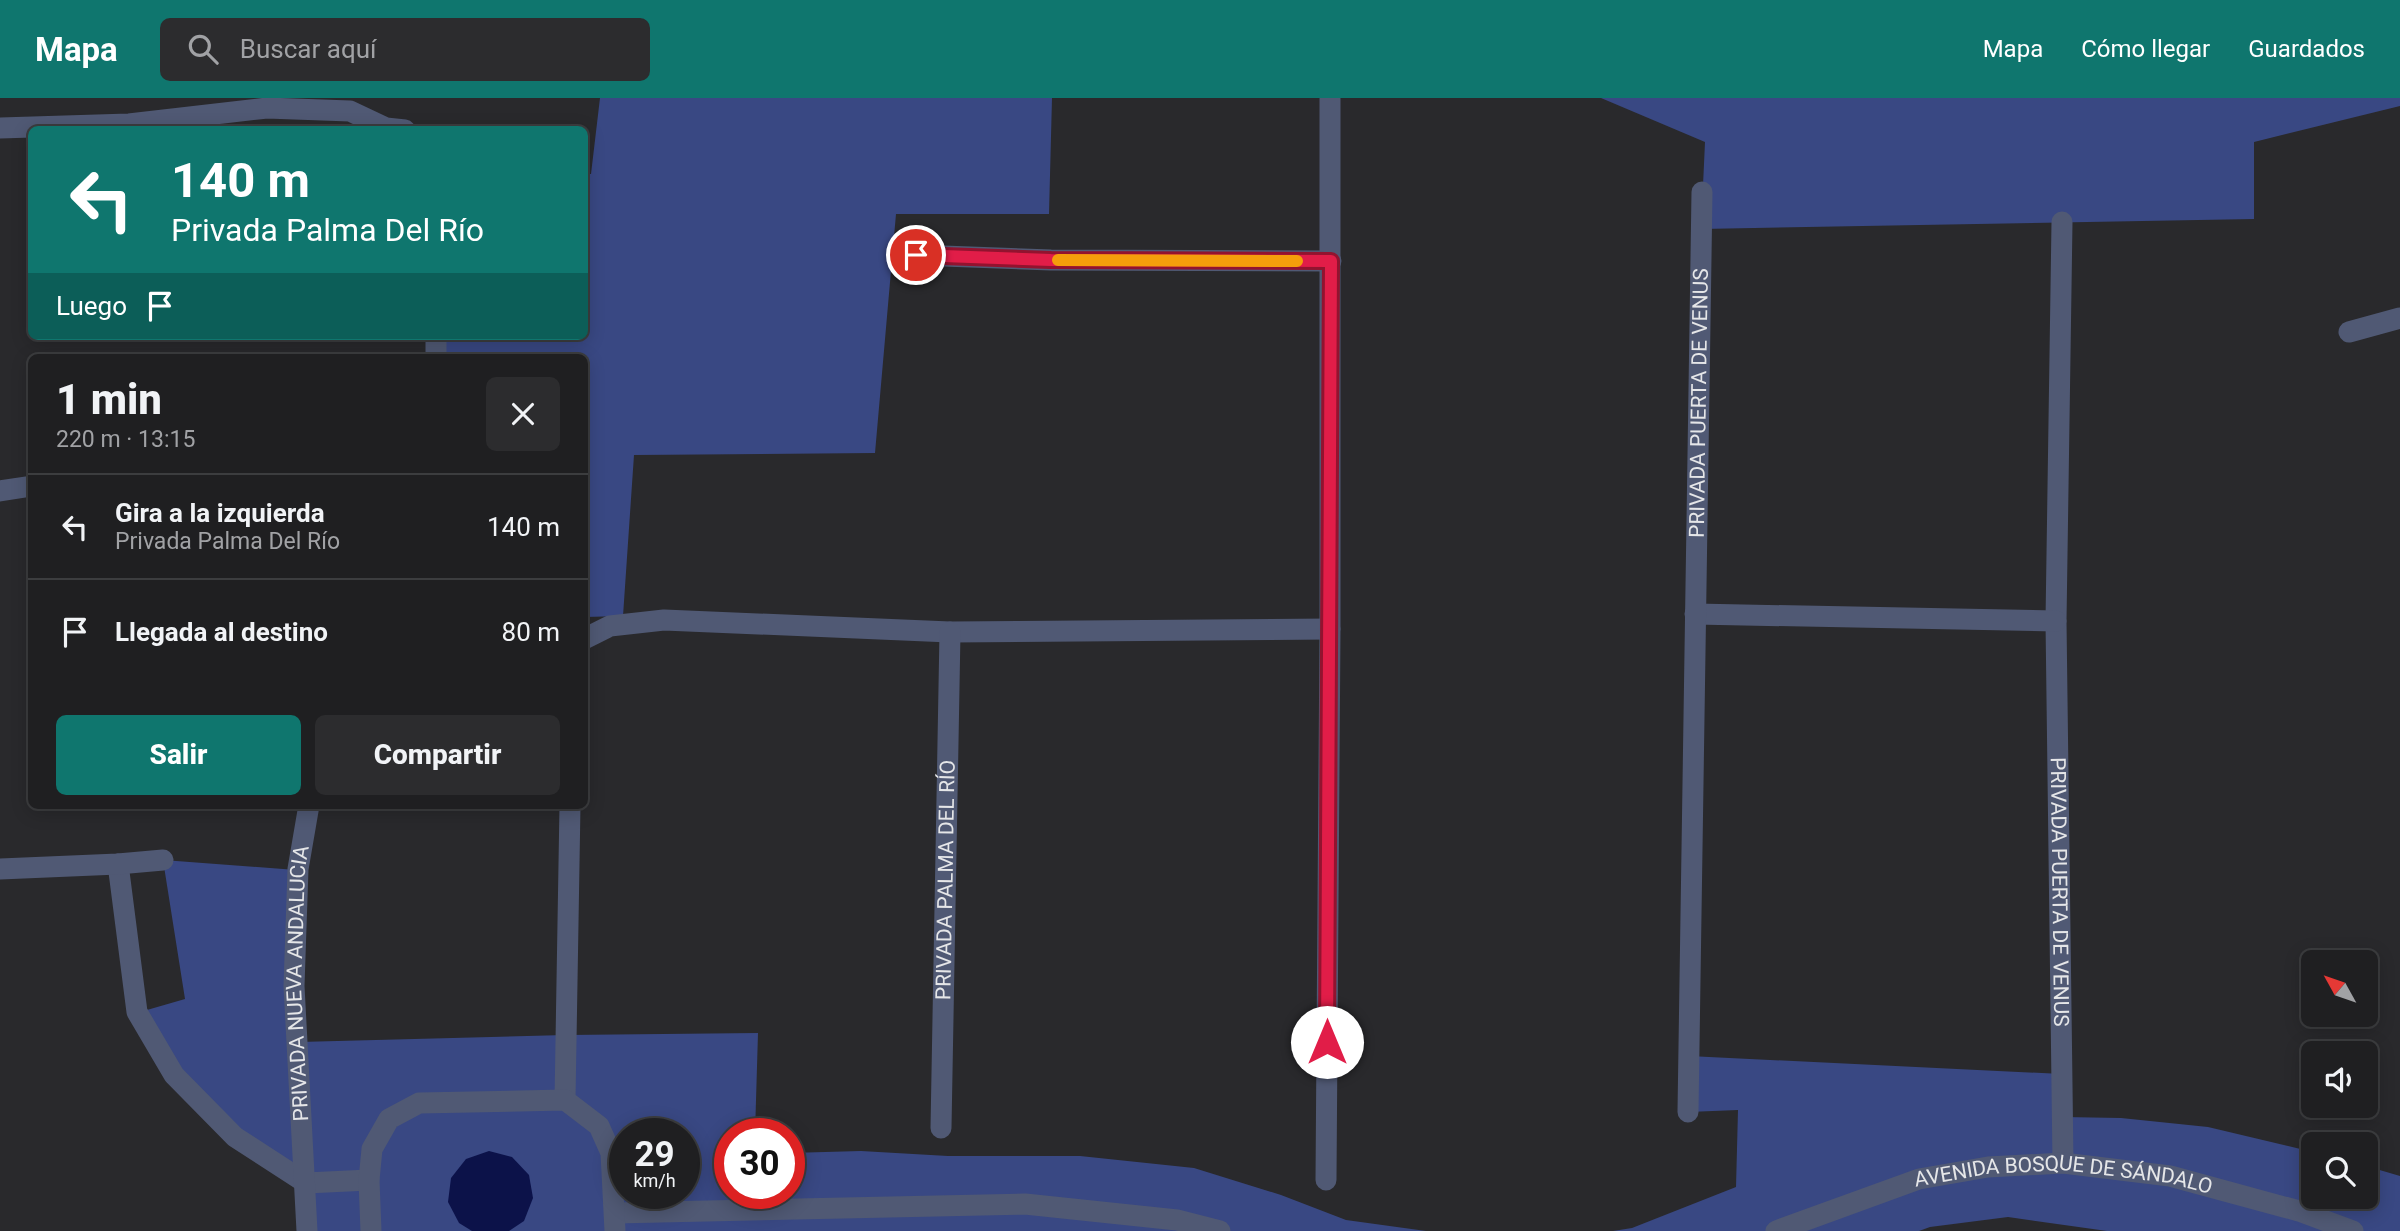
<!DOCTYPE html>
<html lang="es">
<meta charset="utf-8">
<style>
body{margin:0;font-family:Roboto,sans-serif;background:#2c2c2e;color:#f1f3f6;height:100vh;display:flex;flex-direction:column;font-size:26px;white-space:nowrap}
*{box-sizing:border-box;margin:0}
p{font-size:23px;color:#a1a2a5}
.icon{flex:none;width:38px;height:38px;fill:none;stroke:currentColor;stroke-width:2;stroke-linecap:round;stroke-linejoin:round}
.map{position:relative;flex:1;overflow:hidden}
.side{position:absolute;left:28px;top:256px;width:560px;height:455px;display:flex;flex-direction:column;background:#1f1f21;border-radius:10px;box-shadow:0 4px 18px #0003,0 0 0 2px #3c3d3f}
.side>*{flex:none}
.top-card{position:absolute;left:28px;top:28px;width:560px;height:214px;border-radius:10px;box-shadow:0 4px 18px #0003,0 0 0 2px #3c3d3f;background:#0f766e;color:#fff;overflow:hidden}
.needle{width:46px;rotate:310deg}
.fabs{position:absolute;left:2301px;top:852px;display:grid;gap:14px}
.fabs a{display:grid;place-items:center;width:77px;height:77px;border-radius:10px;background:#1f1f21;box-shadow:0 4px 18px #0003,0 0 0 2px #3c3d3f;font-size:35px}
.speed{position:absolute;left:609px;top:1020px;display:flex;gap:14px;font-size:35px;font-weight:700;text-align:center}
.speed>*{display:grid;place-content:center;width:91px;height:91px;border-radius:50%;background:#1f1f21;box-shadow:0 4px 18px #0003,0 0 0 2px #3c3d3f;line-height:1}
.speed small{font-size:18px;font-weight:400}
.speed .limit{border:10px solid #d22;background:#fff;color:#111}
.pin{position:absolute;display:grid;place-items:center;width:60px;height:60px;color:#fff;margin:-30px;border:4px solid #fff;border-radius:50%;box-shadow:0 2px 7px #0007}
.me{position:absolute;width:77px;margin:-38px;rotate:0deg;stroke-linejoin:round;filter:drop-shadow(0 0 5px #0008)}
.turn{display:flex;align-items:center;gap:24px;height:147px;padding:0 28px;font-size:32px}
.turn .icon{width:91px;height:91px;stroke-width:2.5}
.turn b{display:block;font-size:49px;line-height:60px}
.then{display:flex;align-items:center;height:66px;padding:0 28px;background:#0003;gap:14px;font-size:26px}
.round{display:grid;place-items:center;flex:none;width:74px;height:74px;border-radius:10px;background:#2c2c2e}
.headline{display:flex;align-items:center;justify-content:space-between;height:119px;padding:0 28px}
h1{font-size:42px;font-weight:800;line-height:52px}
.cta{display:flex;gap:14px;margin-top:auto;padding:14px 28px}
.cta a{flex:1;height:80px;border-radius:10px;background:#0f766e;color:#fff;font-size:28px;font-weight:800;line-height:80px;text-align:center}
.cta a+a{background:#2c2c2e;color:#f1f3f6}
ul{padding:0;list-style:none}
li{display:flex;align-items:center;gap:21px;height:105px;padding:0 28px;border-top:2px solid #3c3d3f}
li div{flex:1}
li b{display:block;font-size:26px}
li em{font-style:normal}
header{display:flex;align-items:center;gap:42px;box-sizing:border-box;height:98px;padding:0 35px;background:#0f766e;color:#fff}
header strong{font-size:33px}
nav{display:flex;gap:38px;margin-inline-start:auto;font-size:24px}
.search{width:490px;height:63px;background:#2c2c2e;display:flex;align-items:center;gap:18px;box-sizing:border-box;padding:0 24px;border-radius:10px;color:#a1a2a5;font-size:26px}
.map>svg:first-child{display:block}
.green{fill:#394883;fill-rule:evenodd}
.water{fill:#0c1249}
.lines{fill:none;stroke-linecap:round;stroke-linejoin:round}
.minor{stroke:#505974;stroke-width:21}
.route-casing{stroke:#92132f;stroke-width:18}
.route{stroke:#e11d48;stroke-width:12}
.slow{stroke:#f59e0b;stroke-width:12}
.labels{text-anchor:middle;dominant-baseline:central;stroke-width:7;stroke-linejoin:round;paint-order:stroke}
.street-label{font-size:21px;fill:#e5e6e8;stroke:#121213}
</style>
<header>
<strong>Mapa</strong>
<div class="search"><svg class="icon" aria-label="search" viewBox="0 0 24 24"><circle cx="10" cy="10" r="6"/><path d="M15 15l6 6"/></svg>Buscar aquí</div>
<nav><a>Mapa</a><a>Cómo llegar</a><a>Guardados</a></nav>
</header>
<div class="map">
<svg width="2400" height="1133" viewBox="0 0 2400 1133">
<rect width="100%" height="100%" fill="#29292c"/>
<path class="green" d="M600,0H1052L1049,116H896L875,355L634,357L623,518L585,519L584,259H439V238H584L585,76H591Z
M1601,0H2400V8L2254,44V121L1701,131L1705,44Z
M163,762L296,772L303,1079L238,1038L177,975L140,914L185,901Z
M758,935L755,1036H730V1096H789V1055L861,1053L948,1058H1080L1194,1070L1281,1097L1346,1122L1426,1133H616L613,1054L566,1002L567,937ZM625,1036H684V1096H625Z
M565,937L564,1001L418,1004L373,1052L420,1005L565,1003L598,1028L614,1133H371L369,1082L307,1085L299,944Z
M1689,958L2062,976L2063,1019L2121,1020L2208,1029L2313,1054L2314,1099H2366V1068L2400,1078V1133H2107L2008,1119L1930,1129L1919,1133H1613L1632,1130L1736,1089L1738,1012L1688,1014Z
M367,1083L370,1133H308L307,1086Z"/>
<path class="water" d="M489,1053L512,1059L529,1077L533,1100L524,1123L509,1133H472L459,1125L448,1104L451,1080L466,1061Z"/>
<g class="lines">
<g class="minor">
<path d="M0,30L129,26L267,10L350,13L386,30L405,32"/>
<path id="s1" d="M2062,124L2056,523L2063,1065"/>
<path d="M916,157L1051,162L1331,163"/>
<path d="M2349,234L2400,220"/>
<path d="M436,259V238"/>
<path d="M0,393L32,388"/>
<path d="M1695,516L2056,523"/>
<path d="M584,541L610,528L664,522L950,534L1330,531"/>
<path d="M118,766L137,914L174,977L235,1039L306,1085"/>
<path d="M0,771L118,766L163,762"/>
<path d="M565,1002L570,707"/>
<path id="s2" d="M1688,1014L1702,94"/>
<path id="s3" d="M941,1030L950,534"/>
<path d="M1326,1082L1330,531V1"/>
<path d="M306,1085L369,1082"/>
<path d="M615,1115L1025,1106L1177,1122L1220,1133"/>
<path id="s4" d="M307,1133L294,888L298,771L309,707"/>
<path d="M371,1133L369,1082L372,1051L389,1021L419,1005L565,1002L599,1028L611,1055L615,1133"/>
<path id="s5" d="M1776,1133L1919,1081L1988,1069L2063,1065L2170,1078L2299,1113L2353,1133"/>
</g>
</g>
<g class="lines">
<defs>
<path id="route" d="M916,157L1051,162L1331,163L1327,944"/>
</defs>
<use href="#route" class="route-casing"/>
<use href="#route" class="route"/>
<path class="slow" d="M1058,162L1297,163"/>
</g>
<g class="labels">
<g class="street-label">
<text stroke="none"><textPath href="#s2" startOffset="709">PRIVADA PUERTA DE VENUS</textPath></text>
<text stroke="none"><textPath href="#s3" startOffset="248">PRIVADA PALMA DEL RÍO</textPath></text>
<text stroke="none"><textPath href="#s1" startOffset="670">PRIVADA PUERTA DE VENUS</textPath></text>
<text stroke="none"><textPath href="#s4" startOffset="248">PRIVADA NUEVA ANDALUCIA</textPath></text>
<text stroke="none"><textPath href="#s5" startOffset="298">AVENIDA BOSQUE DE SÁNDALO</textPath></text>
</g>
</g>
</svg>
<div class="fabs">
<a><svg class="needle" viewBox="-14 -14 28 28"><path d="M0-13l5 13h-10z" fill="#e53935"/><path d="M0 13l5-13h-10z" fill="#a1a2a5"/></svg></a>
<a><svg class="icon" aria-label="sound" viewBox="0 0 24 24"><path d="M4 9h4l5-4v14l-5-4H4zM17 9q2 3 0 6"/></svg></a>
<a><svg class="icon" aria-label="search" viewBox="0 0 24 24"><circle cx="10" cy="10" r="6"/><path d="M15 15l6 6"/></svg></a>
</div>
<div class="speed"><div>29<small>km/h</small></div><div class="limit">30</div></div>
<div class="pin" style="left:916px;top:157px;background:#d93025"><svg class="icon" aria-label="arrive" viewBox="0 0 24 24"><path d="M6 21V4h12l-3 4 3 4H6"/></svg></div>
<svg class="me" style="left:1327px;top:944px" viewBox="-20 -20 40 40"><circle r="19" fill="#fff"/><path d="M0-13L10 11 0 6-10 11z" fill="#e11d48"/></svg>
<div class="top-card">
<div class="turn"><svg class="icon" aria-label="left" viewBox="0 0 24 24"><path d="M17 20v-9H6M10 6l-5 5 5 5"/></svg><div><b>140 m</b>Privada Palma Del Río</div></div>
<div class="then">Luego<svg class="icon" aria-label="arrive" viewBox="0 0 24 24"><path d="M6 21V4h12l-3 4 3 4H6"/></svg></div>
</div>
<section class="side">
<div class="headline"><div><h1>1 min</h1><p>220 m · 13:15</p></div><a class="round"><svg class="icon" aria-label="close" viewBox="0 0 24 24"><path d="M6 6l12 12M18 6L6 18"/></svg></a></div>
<ul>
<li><svg class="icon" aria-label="left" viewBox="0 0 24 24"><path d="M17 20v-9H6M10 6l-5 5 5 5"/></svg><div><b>Gira a la izquierda</b><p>Privada Palma Del Río</p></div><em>140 m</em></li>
<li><svg class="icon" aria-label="arrive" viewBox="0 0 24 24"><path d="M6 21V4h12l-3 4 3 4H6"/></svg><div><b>Llegada al destino</b></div><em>80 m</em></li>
</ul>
<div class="cta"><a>Salir</a><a>Compartir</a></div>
</section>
</div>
